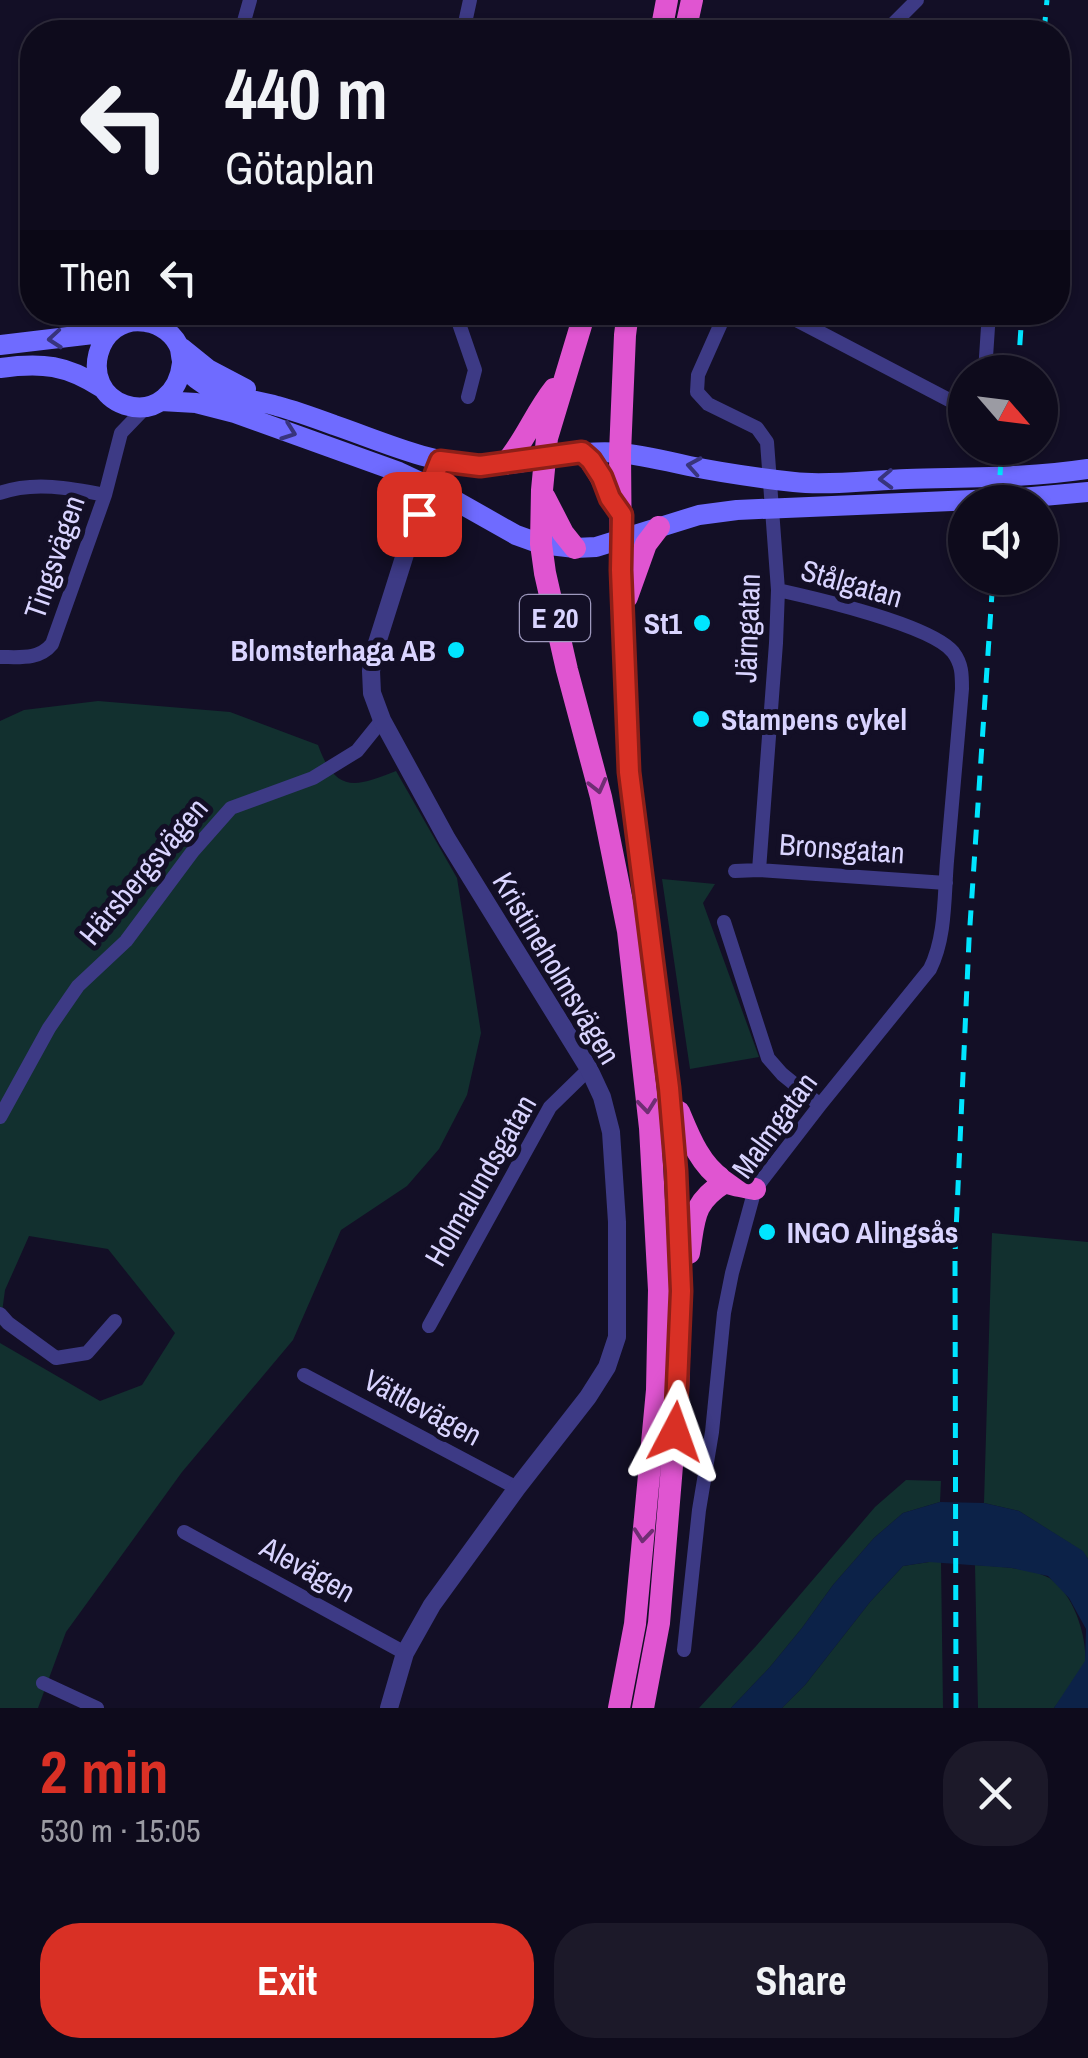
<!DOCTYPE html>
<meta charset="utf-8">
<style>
body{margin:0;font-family:"Archivo Narrow",sans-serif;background:#1c1929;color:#f1f3f6;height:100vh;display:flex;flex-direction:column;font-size:38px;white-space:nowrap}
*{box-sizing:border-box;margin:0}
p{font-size:32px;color:#9b9ba3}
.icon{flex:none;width:55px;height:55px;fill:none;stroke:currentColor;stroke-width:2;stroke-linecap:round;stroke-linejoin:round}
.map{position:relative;height:1708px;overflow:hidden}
.sheet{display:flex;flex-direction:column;background:#0e0b1c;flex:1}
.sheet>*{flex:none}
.top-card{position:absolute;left:20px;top:20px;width:1050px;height:305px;border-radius:40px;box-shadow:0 2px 8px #0004,0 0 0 2px #2e2b3b;background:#0e0b1c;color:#f1f3f6;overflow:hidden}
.needle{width:65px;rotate:118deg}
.controls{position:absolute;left:948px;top:355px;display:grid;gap:20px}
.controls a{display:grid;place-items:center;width:110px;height:110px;border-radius:50%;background:#0e0b1c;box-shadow:0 2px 8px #0004,0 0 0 2px #2e2b3b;font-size:50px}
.pin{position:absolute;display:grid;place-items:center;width:85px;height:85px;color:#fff;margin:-42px;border-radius:20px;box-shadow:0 5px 15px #0006}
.me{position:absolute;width:110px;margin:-55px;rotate:4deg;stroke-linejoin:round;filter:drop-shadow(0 0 8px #0008)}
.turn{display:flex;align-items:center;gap:35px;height:210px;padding:0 40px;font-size:45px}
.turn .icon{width:130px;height:130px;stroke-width:2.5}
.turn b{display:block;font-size:70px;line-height:85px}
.then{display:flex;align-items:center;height:95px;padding:0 40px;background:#0003;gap:20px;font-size:38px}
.round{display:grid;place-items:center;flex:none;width:105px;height:105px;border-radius:40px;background:#1c1929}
.headline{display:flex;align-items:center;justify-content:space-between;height:170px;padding:0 40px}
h1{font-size:60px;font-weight:800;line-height:75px;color:#d93025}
.cta{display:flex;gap:20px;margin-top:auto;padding:20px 40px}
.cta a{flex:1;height:115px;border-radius:40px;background:#d93025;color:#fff;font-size:40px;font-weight:800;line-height:115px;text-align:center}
.cta a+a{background:#1c1929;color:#f1f3f6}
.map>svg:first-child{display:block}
.green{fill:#12302f}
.water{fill:#0c2248}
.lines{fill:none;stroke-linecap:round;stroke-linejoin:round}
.minor{stroke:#3d3a85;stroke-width:14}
.tertiary{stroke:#3d3a85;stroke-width:18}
.secondary{stroke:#6f6bff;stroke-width:20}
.trunk{stroke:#e055d1;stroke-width:22}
.rail{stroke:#00e5ff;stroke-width:5;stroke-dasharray:15 12;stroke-linecap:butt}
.oneway{stroke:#38347d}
.oneway2{stroke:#6f2e73}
.route-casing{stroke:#8d1f18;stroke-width:25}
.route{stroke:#d93025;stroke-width:18}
.poi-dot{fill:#00e5ff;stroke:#130f26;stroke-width:4}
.labels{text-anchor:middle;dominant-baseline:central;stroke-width:10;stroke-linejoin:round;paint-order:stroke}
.shield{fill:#130f26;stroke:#9e99be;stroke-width:2.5}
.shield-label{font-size:28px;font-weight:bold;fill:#d9d4ff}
.street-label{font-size:30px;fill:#d9d4ff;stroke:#130f26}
.poi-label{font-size:30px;font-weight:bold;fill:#d9d4ff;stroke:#130f26;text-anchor:end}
</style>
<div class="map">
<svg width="1088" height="1708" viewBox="0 0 1088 1708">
<rect width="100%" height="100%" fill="#130f26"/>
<path class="green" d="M98,701L230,712L318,745C336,794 355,787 396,771L457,878L481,1033L467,1095L439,1149L407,1186L341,1230L293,1340L182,1472L66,1632L38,1708H0V1343L100,1401L142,1385L175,1333L108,1249L29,1236L5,1290L0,1327V721L24,710Z
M662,879L715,884L703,903L759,1057L690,1069Z
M992,1233L1088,1242V1559L1082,1551L1019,1511L984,1503Z
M906,1480L941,1481L940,1502L903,1513L874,1538L833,1585L802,1628L770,1667L731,1708H699L757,1645L875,1507Z
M929,1562H941L943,1708H782L805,1685L870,1602L903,1566Z
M975,1565C998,1567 1024,1567 1045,1576C1071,1586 1088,1636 1085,1663C1080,1676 1063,1696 1054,1708H978Z"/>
<path class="water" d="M940,1502L984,1503L1019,1511L1083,1551L1088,1559V1708H1054L1085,1661L1086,1629L1069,1598L1048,1576L1012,1568L929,1562L903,1566L870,1602L805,1685L782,1708H731L770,1667L802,1628L833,1585L874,1538L903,1513Z"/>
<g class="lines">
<path class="minor" d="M241,32L250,0
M463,32L470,0
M885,32L917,0
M455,312L475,370L468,397
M726,312L698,375L697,392L708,404L757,428L767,442L778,590L776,643L759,870
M781,312L953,402L965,403
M985,372L989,312
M0,493C33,481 71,488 105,495
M0,657C20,657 39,660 52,644L105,495L121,433L146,407
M735,871L759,870L946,883
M724,922L768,1058L782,1074L820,1105
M0,1117L49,1028L78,986L126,941L193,851L231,808L313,778L357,751L382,720
M0,1314L8,1323L56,1358L87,1353L115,1321
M429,1326L550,1107L589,1069
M304,1375L517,1488
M184,1532L405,1653
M684,1650L699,1510L712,1432L724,1313L732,1273L755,1189L820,1105L930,969C946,937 944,897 947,861C952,804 957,746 962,689C962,674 962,664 953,652C931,625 814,598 778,590
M43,1683L97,1708"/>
<path class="tertiary" d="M389,1708L405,1653L432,1605L517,1488L588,1397L607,1367L617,1337V1222L611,1132L602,1097L589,1069L447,839L382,720L372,693L371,671L377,643L412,532L440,461"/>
<path class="secondary" d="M0,345L110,332
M182,348L208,369L246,389
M182,363C179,392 156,415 125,405C76,388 96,313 146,322C161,324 175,335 180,349C181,354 181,359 183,364C187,372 197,380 205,385C227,398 253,399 277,406C296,411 315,418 334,425C381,441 430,464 479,465C528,467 573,448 622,453C645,456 667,461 689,466C723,473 759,478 794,482C826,486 873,480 907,479C967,477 1028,478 1088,469
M0,368C42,362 67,365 102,388
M161,401L196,403L235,413L399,472L431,487L516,535L541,544L575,548L596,547L699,515L737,510L1021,498L1088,492"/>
<path class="trunk" d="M661,32L667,0
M685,32L692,0
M585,312L547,438L542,490L541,544L545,573L567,670L601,797L628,931L650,1128L659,1290L657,1390L635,1624L619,1708
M628,312L625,335L620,453L621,569L629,772L669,1087L676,1171L681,1291L678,1393L659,1623L643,1708
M582,452C600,468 606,492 619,512
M505,464C525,441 535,413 554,389
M545,498L563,533L575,548
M627,597L646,544L659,527
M679,1112C689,1136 700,1165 723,1180C731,1186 746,1187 755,1189
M689,1253C695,1218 692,1203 725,1182"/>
<path class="rail" d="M1044,32L1047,0
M1018,372L1022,312
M998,502L1002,448
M956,1708L955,1254L969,940L993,578"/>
</g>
<defs><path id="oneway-chevron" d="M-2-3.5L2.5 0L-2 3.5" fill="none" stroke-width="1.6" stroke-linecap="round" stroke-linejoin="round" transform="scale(2.5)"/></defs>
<g class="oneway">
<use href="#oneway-chevron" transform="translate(55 339) rotate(175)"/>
<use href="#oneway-chevron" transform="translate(289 432) rotate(20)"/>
<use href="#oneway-chevron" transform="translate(694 466) rotate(-170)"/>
<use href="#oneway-chevron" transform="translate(886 479) rotate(178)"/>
</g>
<g class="oneway2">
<use href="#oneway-chevron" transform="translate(598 786) rotate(76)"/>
<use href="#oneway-chevron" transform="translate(647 1106) rotate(84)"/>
<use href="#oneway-chevron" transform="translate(643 1535) rotate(95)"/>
</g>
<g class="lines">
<defs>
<path id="route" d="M419,514L440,461L480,466L582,452L591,460L602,477L610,498L622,515L621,570L629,772L669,1088L676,1171L681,1291L675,1432"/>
</defs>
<use href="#route" class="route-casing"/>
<use href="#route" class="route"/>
</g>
<g class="poi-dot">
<circle cx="702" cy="623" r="10"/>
<circle cx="456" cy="650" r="10"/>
<circle cx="701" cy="719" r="10"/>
<circle cx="767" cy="1232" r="10"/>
</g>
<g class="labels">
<rect class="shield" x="520" y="595" width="70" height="46" rx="8"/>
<g class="shield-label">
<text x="555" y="618">E 20</text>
</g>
<g class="street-label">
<text transform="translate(54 557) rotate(-71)">Tingsvägen</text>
<text transform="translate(852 583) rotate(16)">Stålgatan</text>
<text transform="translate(747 628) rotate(-88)">Järngatan</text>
<text transform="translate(842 848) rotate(4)">Bronsgatan</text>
<text transform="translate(143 871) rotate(-50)">Härsbergsvägen</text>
<text transform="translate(557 968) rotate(59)">Kristineholmsvägen</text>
<text transform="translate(774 1125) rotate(-54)">Malmgatan</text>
<text transform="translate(480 1180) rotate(-60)">Holmalundsgatan</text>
<text transform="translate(423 1407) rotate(28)">Vättlevägen</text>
<text transform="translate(308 1569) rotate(29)">Alevägen</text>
</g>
<g class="poi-label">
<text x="682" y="623">St1</text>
<text x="436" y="650">Blomsterhaga AB</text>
<text x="721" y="719" text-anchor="start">Stampens cykel</text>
<text x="787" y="1232" text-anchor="start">INGO Alingsås</text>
</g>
</g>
</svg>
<div class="controls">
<a><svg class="needle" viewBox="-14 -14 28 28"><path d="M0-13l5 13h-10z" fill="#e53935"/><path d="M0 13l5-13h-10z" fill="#9b9ba3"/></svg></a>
<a><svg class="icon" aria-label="sound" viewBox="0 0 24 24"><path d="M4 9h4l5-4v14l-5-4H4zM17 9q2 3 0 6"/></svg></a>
</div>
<div class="pin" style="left:419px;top:514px;background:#d93025"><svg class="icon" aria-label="arrive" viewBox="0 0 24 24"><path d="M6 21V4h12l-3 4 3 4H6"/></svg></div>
<svg class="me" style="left:675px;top:1432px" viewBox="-20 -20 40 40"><path d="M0-17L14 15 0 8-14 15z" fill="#d93025" stroke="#fff" stroke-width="4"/></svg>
<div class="top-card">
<div class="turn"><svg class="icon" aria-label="left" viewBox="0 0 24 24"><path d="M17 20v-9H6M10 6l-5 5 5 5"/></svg><div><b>440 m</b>Götaplan</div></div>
<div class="then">Then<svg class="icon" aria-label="left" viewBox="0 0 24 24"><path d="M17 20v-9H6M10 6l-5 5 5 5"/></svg></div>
</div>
</div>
<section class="sheet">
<div class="headline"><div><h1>2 min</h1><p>530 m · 15:05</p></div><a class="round"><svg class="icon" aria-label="close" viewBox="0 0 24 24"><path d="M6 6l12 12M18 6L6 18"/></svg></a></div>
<div class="cta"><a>Exit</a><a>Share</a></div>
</section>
